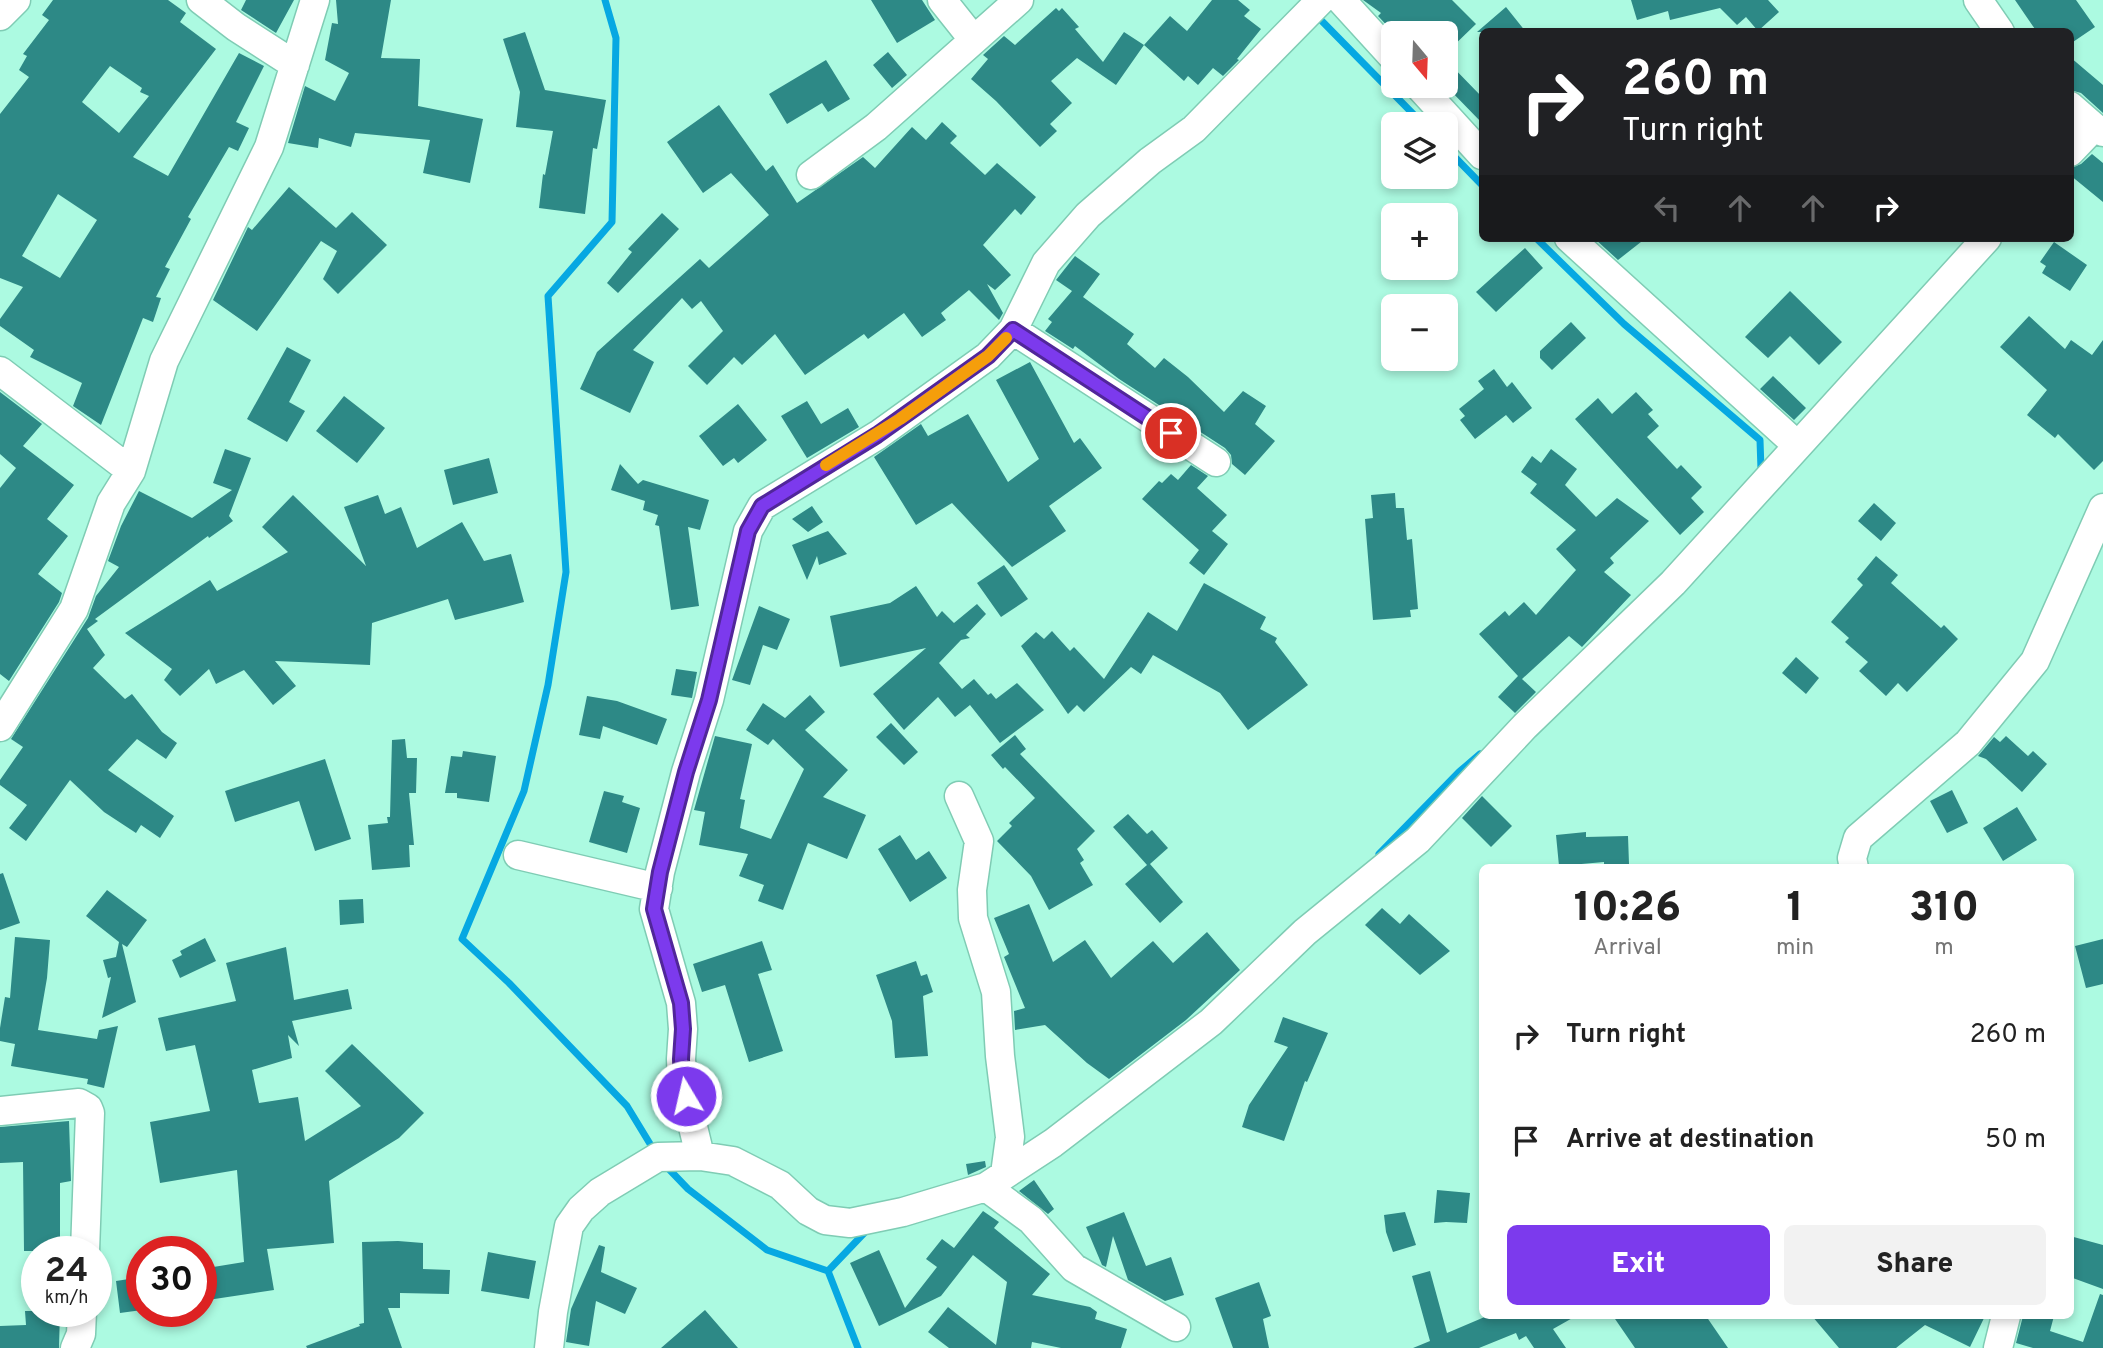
<!DOCTYPE html>
<meta charset="utf-8">
<style>
body{margin:0;font-family:Overpass,sans-serif;background:#f2f2f2;color:#222;height:100vh;display:flex;flex-direction:column;font-size:26px;white-space:nowrap}
*{box-sizing:border-box;margin:0}
p{font-size:23px;color:#767676}
.icon{flex:none;width:38px;height:38px;fill:none;stroke:currentColor;stroke-width:2;stroke-linecap:round;stroke-linejoin:round}
.map{position:relative;flex:1;overflow:hidden}
.panel{position:absolute;left:1479px;top:864px;width:595px;height:455px;display:flex;flex-direction:column;background:#fff;border-radius:10px;box-shadow:0 4px 10px #0003}
.panel>*{flex:none}
.top-card{position:absolute;left:1479px;top:28px;width:595px;height:214px;border-radius:10px;box-shadow:0 4px 10px #0003;background:#202124;color:#fff;overflow:hidden}
.needle{width:46px;rotate:161deg}
.buttons{position:absolute;left:1381px;top:21px;display:grid;gap:14px}
.buttons a{display:grid;place-items:center;width:77px;height:77px;border-radius:10px;background:#fff;box-shadow:0 4px 10px #0003;font-size:35px}
.speed{position:absolute;left:21px;top:1236px;display:flex;gap:14px;font-size:35px;font-weight:700;text-align:center}
.speed>*{display:grid;place-content:center;width:91px;height:91px;border-radius:50%;background:#fff;box-shadow:0 4px 10px #0003;line-height:1}
.speed small{font-size:18px;font-weight:400}
.speed .limit{border:10px solid #d22;background:#fff;color:#111}
.pin{position:absolute;display:grid;place-items:center;width:60px;height:60px;color:#fff;margin:-30px;border:4px solid #fff;border-radius:50%;box-shadow:0 2px 7px #0007}
.me{position:absolute;width:77px;margin:-38px;rotate:351deg;stroke-linejoin:round;filter:drop-shadow(0 0 5px #0008)}
.turn{display:flex;align-items:center;gap:24px;height:147px;padding:0 28px;font-size:32px}
.turn .icon{width:91px;height:91px;stroke-width:2.5}
.turn b{display:block;font-size:49px;line-height:60px}
.lanes{display:flex;align-items:center;height:66px;padding:0 28px;background:#0003;justify-content:center;gap:35px;direction:ltr}
.lanes .off{opacity:.35}
.eta{display:flex;justify-content:space-evenly;align-items:center;height:119px;text-align:center}
.eta b{font-size:42px;font-weight:800;line-height:49px}
.cta{display:flex;gap:14px;margin-top:auto;padding:14px 28px}
.cta a{flex:1;height:80px;border-radius:10px;background:#7c3aed;color:#fff;font-size:28px;font-weight:800;line-height:80px;text-align:center}
.cta a+a{background:#f2f2f2;color:#222}
ul{padding:0;list-style:none}
li{display:flex;align-items:center;gap:21px;height:105px;padding:0 28px}
li div{flex:1}
li b{display:block;font-size:26px}
li em{font-style:normal}
.map>svg:first-child{display:block}
.lines{fill:none;stroke-linecap:round;stroke-linejoin:round}
.stream{stroke:#06a8e2;stroke-width:7}
.building{fill:#2d8986;fill-rule:evenodd}
.minor-casing{stroke:#7fccb4;stroke-width:31}
.minor{stroke:#fff;stroke-width:28}
.route-casing{stroke:#51269a;stroke-width:18}
.route{stroke:#7c3aed;stroke-width:12}
.slow{stroke:#f59e0b;stroke-width:12}
</style>
<div class="map">
<svg width="2103" height="1348" viewBox="0 0 2103 1348">
<rect width="100%" height="100%" fill="#acfae1"/>
<g class="lines">
<path class="stream" d="M605,0L616,38L612,222L548,296L566,572L548,685L524,791L462,939L509,983L627,1106L655,1152
M1314,13L1423,124
M1446,148L1482,185
M1536,238L1624,324L1760,440L1761,470L1759,472
M1379,854L1459,772L1480,754
M664,1164L688,1189L767,1250L828,1271L858,1348
M828,1271L868,1229"/>
</g>
<path class="building" d="M53,0H168L186,13L180,22L216,49L133,157L168,176L239,53L264,66L236,122L249,128L238,151L229,147L188,217L191,219L165,267L170,269L156,297L161,298L153,322L143,318L101,425L73,406L82,383L30,357L34,350L0,326V319L23,287L0,278V114L29,77L19,70L27,56L23,54L49,20L42,15ZM110,66L142,88L140,92L149,96L119,133L82,102ZM58,194L97,220L60,278L22,256Z
M246,0H294L276,33L241,10Z
M336,0H391L381,58L420,59L418,106L483,119L470,183L423,173L430,140L355,133L351,147L319,138L318,148L288,143L305,86L335,101L349,73L325,60L332,23L338,24Z
M871,0H922L935,20L897,43Z
M1212,0H1238L1250,10L1244,16L1261,29L1237,59L1239,60L1223,76L1213,68L1198,85L1188,76L1184,81L1144,45L1170,16L1187,31Z
M1363,0H1452L1476,24L1446,53V33H1394L1378,16L1381,13Z
M1631,0H1768L1779,12L1758,31L1746,17L1737,25L1720,8L1670,20L1668,11L1637,20Z
M2015,0H2076L2095,27L2070,44V32H2037Z
M1506,7L1526,32H1477Z
M1056,8L1059,11L1062,8L1079,27L1075,29L1103,62L1124,32L1144,45L1116,85L1077,58L1051,81L1072,103L1050,124L1057,131L1040,147L996,101L971,79L988,59L983,55L1004,36L1015,45Z
M525,32L545,90L606,100L597,149L593,148L585,214L539,208L543,174L545,175L553,131L516,127L520,92L503,39Z
M888,52L907,75L892,88L873,65Z
M2070,57L2103,85V113L2081,93L2070,90Z
M826,60L850,99L828,112L822,103L787,124L769,94Z
M1446,60L1482,97V123L1446,86Z
M719,105L766,171L773,165L797,203L863,157L875,168L912,127L926,140L942,122L957,136L950,143L985,175L997,163L1036,197L1021,215L1015,209L983,245L1011,275L995,290L987,284L1003,313L999,320L969,290L941,313L946,320L922,337L904,313L868,339L864,334L805,375L775,334L742,365L734,357L707,385L688,366L723,331L701,301L692,309L682,298L633,350L654,362L630,413L580,389L597,352L700,259L709,268L769,215L731,173L703,193L667,142Z
M2092,154L2103,163V202L2070,175V168L2081,164Z
M289,187L336,228L352,212L387,245L338,294L323,279L337,251L321,241L257,331L213,300L248,227L252,230Z
M662,213L679,229L618,293L607,283L632,252L628,249Z
M1594,238H1646L1618,260Z
M2054,242L2087,265L2070,291L2042,273L2046,266L2040,262Z
M1525,248L1543,268L1496,312L1476,292Z
M1075,256L1100,274L1083,297L1134,334L1127,344L1155,368L1164,358L1188,377L1224,412L1243,391L1266,406L1255,424L1275,441L1245,475L1232,464L1231,455L1225,448L1119,379L1075,346L1073,349L1045,331L1052,322L1048,319L1072,291L1056,280Z
M1790,291L1842,342L1819,365L1790,336L1768,358L1745,337Z
M2029,316L2065,349L2071,340L2092,355L2103,340V461L2094,470L2058,434L2055,438L2027,415L2047,390L2000,347Z
M1571,322L1586,338L1552,370L1540,358V351Z
M287,347L311,360L289,402L305,411L287,442L247,419Z
M1030,362L1074,443L1080,438L1102,468L1049,506L1066,531L1012,567L952,503L916,525L874,457L921,424L928,436L968,414L1008,482L1039,459L996,380Z
M1494,369L1507,387L1512,382L1532,408L1513,423L1506,415L1475,439L1460,420L1465,416L1459,409L1484,389L1478,381Z
M1773,376L1806,408L1794,420L1760,389Z
M0,392L42,424L23,446L74,485L47,519L68,536L38,574L62,593L59,602L9,681L0,674V488L16,468L0,454Z
M1636,392L1653,410L1648,414L1659,426L1647,437L1677,469L1681,465L1702,487L1691,498L1704,512L1680,535L1575,419L1598,398L1612,414Z
M344,396L385,428L357,463L316,431Z
M807,401L821,424L848,408L859,427L807,458L781,416Z
M738,404L767,440L738,463L734,458L723,466L699,436Z
M225,449L251,458L229,516L233,521L209,538L208,536L95,619L98,621L87,629L105,655L93,668L125,699L132,694L162,732L177,743L166,759L137,739L108,770L174,816L160,838L141,825L136,833L104,812L70,780L26,841L9,828L27,805L0,785V780L23,747L11,739L88,618L96,596L119,567L108,561L121,526L139,491L192,518L232,490L213,483Z
M1551,449L1577,469L1565,485L1596,517L1617,498L1649,521L1610,558L1614,563L1604,572L1631,595L1582,647L1569,636L1522,679L1536,692L1515,713L1498,697L1518,676L1479,634L1505,611L1509,616L1524,602L1536,615L1576,570L1556,549L1576,530L1530,493L1537,484L1521,472L1532,456L1541,463Z
M489,458L498,493L453,505L444,470Z
M620,464L638,484L643,480L709,500L700,530L688,527L699,606L671,610L659,526L655,525L658,515L643,510L645,501L611,490Z
M1191,465L1208,476L1197,488L1227,515L1212,531L1228,544L1204,575L1189,563L1199,550L1142,499L1159,481L1162,483L1171,474L1178,480Z
M1395,493L1396,508H1404L1407,540L1412,539L1418,609L1410,610L1411,617L1373,620L1365,519L1373,518L1371,495Z
M293,495L366,566L344,507L378,495L385,514L401,507L417,548L462,522L484,561L511,554L524,602L455,620L448,599L372,623L370,665L275,661L296,686L273,705L244,670L216,684L209,669L180,696L164,680L172,669L125,633L210,580L217,591L288,552L262,527Z
M1874,503L1896,523L1881,541L1858,521Z
M812,506L823,522L808,532L792,519Z
M828,531L847,554L819,565L817,556L807,580L792,545Z
M1876,556L1898,575L1891,583L1941,628L1944,625L1958,639L1907,692L1898,683L1886,696L1859,671L1868,662L1845,642L1849,638L1831,622L1863,585L1857,579Z
M1004,565L1028,599L1001,617L977,583Z
M1204,583L1266,617L1260,629L1277,638L1275,642L1308,685L1248,730L1220,693L1153,655L1141,674L1131,667L1084,712L1077,705L1068,714L1021,646L1036,632L1044,639L1052,631L1070,651L1074,647L1104,679L1148,612L1177,631Z
M916,586L937,617L942,611L954,623L977,604L986,614L966,635L970,638L961,640L939,663L962,689L974,679L988,695L991,693L996,699L1017,683L1044,710L1000,743L970,705L955,717L938,697L904,730L873,694L926,648L840,667L830,616L890,603Z
M759,606L790,619L777,650L763,645L750,685L732,680Z
M1796,657L1819,678L1806,694L1782,673Z
M676,669L697,672L692,698L671,695Z
M810,695L825,712L805,730L848,770L823,797L866,815L847,859L808,843L783,910L758,901L764,885L739,876L748,854L699,845L705,812L694,810L715,736L752,744L740,799L745,800L740,828L771,839L804,769L773,739L768,745L746,730L763,703L785,718Z
M587,696L617,701L667,719L657,745L603,726L600,739L579,735Z
M891,723L918,752L904,765L876,737Z
M1015,735L1026,749L1020,754L1095,831L1077,849L1084,860L1080,863L1093,885L1049,910L1031,876L997,841L1012,826L1009,823L1035,798L1005,767L1003,769L991,755Z
M2006,736L2028,756L2033,751L2047,764L2022,792L1986,759L1978,756L1994,737L2000,742Z
M405,739L407,758H417L416,793H409L414,845H409L410,867L372,870L368,825L388,823L387,817H390L392,740Z
M463,751L496,756L489,802L457,798V793H445L451,756L462,757Z
M325,759L351,839L315,851L299,801L235,822L225,791Z
M1952,790L1968,823L1947,833L1930,801Z
M604,791L624,796L622,802L640,808L627,853L589,842Z
M1482,796L1512,826L1491,847L1462,818Z
M2017,807L2037,840L2003,861L1983,828Z
M1128,814L1147,834L1152,830L1168,848L1150,864L1183,902L1160,923L1125,884L1147,865L1113,827Z
M1586,832V837L1628,836L1629,864L1604,865V862L1559,866L1556,835Z
M900,835L916,860L929,851L947,878L910,902L878,849Z
M3,873L20,923L0,930V874Z
M107,890L147,920L127,947L122,944L136,1002L102,1018L111,977L108,978L103,960L116,957L119,942L86,916Z
M363,899L364,923L340,925L339,900Z
M1029,904L1053,962L1085,940L1111,978L1153,941L1173,963L1207,932L1240,970L1186,1020L1109,1079L1087,1063L1045,1025L1015,1030L1014,1011L1025,1008L1004,957L1009,954L994,918Z
M1382,908L1400,924L1409,914L1450,951L1420,975L1365,925Z
M15,937L50,940L47,978L38,1030L97,1039L99,1030L118,1026L104,1088L87,1084L88,1079L11,1066L15,1044L0,1041V1028L5,997L10,998Z
M205,938L216,961L180,978L172,960L182,955L180,951Z
M2103,939V984L2086,988L2075,946Z
M762,941L772,970L758,974L783,1051L749,1062L725,985L702,992L693,964Z
M286,947L294,1000L348,989L352,1009L292,1021L299,1046L288,1035L292,1058L252,1070L259,1103L298,1097L305,1141L361,1106L325,1071L352,1044L424,1113L399,1138L329,1181L334,1243L267,1249L274,1290L201,1301V1269L244,1262L237,1170L160,1183L150,1122L210,1111L195,1045L166,1051L158,1018L236,1001L226,963Z
M916,961L921,976L927,974L933,992L923,996L928,1056L895,1058L892,1021L876,975Z
M1283,1017L1328,1033L1307,1082L1305,1081L1284,1141L1242,1127L1249,1105L1288,1047L1274,1042Z
M69,1121L71,1181L60,1183V1251H24L23,1162L0,1163V1127Z
M985,1161L986,1167L968,1175L966,1164Z
M1034,1180L1054,1209L1048,1214L1019,1191Z
M1437,1190L1470,1193L1467,1223L1446,1222L1434,1223Z
M983,1211L999,1222L994,1228L1050,1274L1032,1295L1090,1307L1097,1312L1095,1319L1127,1329L1121,1348H1061L1032,1342L1031,1348H949L928,1332L948,1307L996,1345L1007,1282L973,1255L941,1296L879,1326L850,1263L879,1250L905,1308L937,1267L926,1259L942,1239L954,1248Z
M1124,1212L1146,1266L1171,1257L1184,1295L1165,1301L1128,1280L1113,1236L1106,1267L1102,1265L1086,1227Z
M1405,1212L1416,1245L1393,1252L1386,1232L1384,1215Z
M2070,1236L2103,1245V1289L2070,1277Z
M398,1241L423,1243V1269L450,1270L449,1294L400,1293V1308H388L402,1348H307L306,1346L360,1326L359,1324L364,1323L362,1242Z
M599,1245L605,1247L601,1272L637,1288L625,1314L596,1301L589,1346L566,1342L571,1309Z
M488,1252L536,1261L529,1299L481,1291Z
M1430,1271L1447,1333L1487,1316H1576L1553,1329L1566,1348H1534L1526,1336L1519,1340L1516,1333L1479,1348H1413L1430,1341L1412,1276Z
M142,1277V1310L120,1313L116,1281Z
M1259,1282L1271,1316L1263,1319L1269,1348H1233L1215,1298Z
M2100,1294L2103,1295V1348H2033L2016,1343L2023,1316H2054L2050,1331L2083,1342Z
M705,1310L738,1348H661Z
M25,1311H60L59,1348H0V1326L26,1325Z
M1613,1316H1706L1728,1348H1635Z
M1812,1316H1985L1970,1347L1925,1325L1896,1348H1839Z"/>
<g class="lines">
<defs>
<path id="minor" d="M201,0L236,27L295,65
M942,0L973,39
M1341,0L1393,57
M1978,0L2000,32
M0,16L16,0
M1419,86L1482,155
M2070,106L2094,127L2103,132
M2070,152L2094,127
M811,175L876,127L1019,0
M1569,238L1797,445
M1013,330L1216,462
M0,371L131,471
M0,727L74,609L111,503L131,471L164,361L269,147L315,0
M959,796L979,841L972,890L973,918L996,992L1000,1056L1010,1137L1005,1174
M518,855L658,888
M1854,868L1852,858L1858,838L1968,743L2035,661L2103,508
M0,1111L79,1103L88,1108L90,1113L85,1251
M700,1156L682,1081L681,1059L683,1029L681,1003L654,909L660,872L686,772L709,700L748,531L762,506L878,435L988,356L1013,330L1046,263L1088,215L1150,161L1194,129L1321,0
M986,1187L1031,1220L1074,1268L1176,1327
M75,1348L81,1334L82,1311
M549,1348L553,1312L569,1226L581,1209L600,1192L658,1157L700,1156L733,1161L780,1185L808,1211L825,1220L850,1223L903,1212L986,1187L1053,1143L1211,1022L1305,932L1418,840L1525,726L1673,583L1987,238
M1998,1348L2006,1316"/>
</defs>
<use href="#minor" class="minor-casing"/>
<use href="#minor" class="minor"/>
</g>
<g class="lines">
<defs>
<path id="route" d="M686,1096L682,1081L681,1059L683,1029L681,1003L654,909L660,872L686,772L709,700L748,531L762,506L877,435L988,356L1013,330L1171,433"/>
</defs>
<use href="#route" class="route-casing"/>
<use href="#route" class="route"/>
<path class="slow" d="M826,465L900,419L988,356L1006,338"/>
</g>
</svg>
<div class="buttons">
<a><svg class="needle" viewBox="-14 -14 28 28"><path d="M0-13l5 13h-10z" fill="#e53935"/><path d="M0 13l5-13h-10z" fill="#767676"/></svg></a>
<a><svg class="icon" aria-label="layers" viewBox="0 0 24 24"><path d="M12 4l9 5-9 5-9-5zM3 14l9 5 9-5"/></svg></a>
<a>+</a>
<a>−</a>
</div>
<div class="speed"><div>24<small>km/h</small></div><div class="limit">30</div></div>
<div class="pin" style="left:1171px;top:433px;background:#d93025"><svg class="icon" aria-label="arrive" viewBox="0 0 24 24"><path d="M6 21V4h12l-3 4 3 4H6"/></svg></div>
<svg class="me" style="left:686px;top:1096px" viewBox="-20 -20 40 40"><circle r="17" fill="#7c3aed" stroke="#fff" stroke-width="3"/><path d="M0-11L8 9 0 5-8 9z" fill="#fff"/></svg>
<div class="top-card">
<div class="turn"><svg class="icon" aria-label="right" viewBox="0 0 24 24"><path d="M7 20v-9h11M14 6l5 5-5 5"/></svg><div><b>260 m</b>Turn right</div></div>
<div class="lanes"><svg class="icon off" aria-label="left" viewBox="0 0 24 24"><path d="M17 20v-9H6M10 6l-5 5 5 5"/></svg><svg class="icon off" aria-label="ahead" viewBox="0 0 24 24"><path d="M12 20V5M6 11l6-6 6 6"/></svg><svg class="icon off" aria-label="ahead" viewBox="0 0 24 24"><path d="M12 20V5M6 11l6-6 6 6"/></svg><svg class="icon" aria-label="right" viewBox="0 0 24 24"><path d="M7 20v-9h11M14 6l5 5-5 5"/></svg></div>
</div>
<section class="panel">
<div class="eta">
<div><b>10:26</b><p>Arrival</p></div>
<div><b>1</b><p>min</p></div>
<div><b>310</b><p>m</p></div>
</div>
<ul>
<li><svg class="icon" aria-label="right" viewBox="0 0 24 24"><path d="M7 20v-9h11M14 6l5 5-5 5"/></svg><div><b>Turn right</b></div><em>260 m</em></li>
<li><svg class="icon" aria-label="arrive" viewBox="0 0 24 24"><path d="M6 21V4h12l-3 4 3 4H6"/></svg><div><b>Arrive at destination</b></div><em>50 m</em></li>
</ul>
<div class="cta"><a>Exit</a><a>Share</a></div>
</section>
</div>
